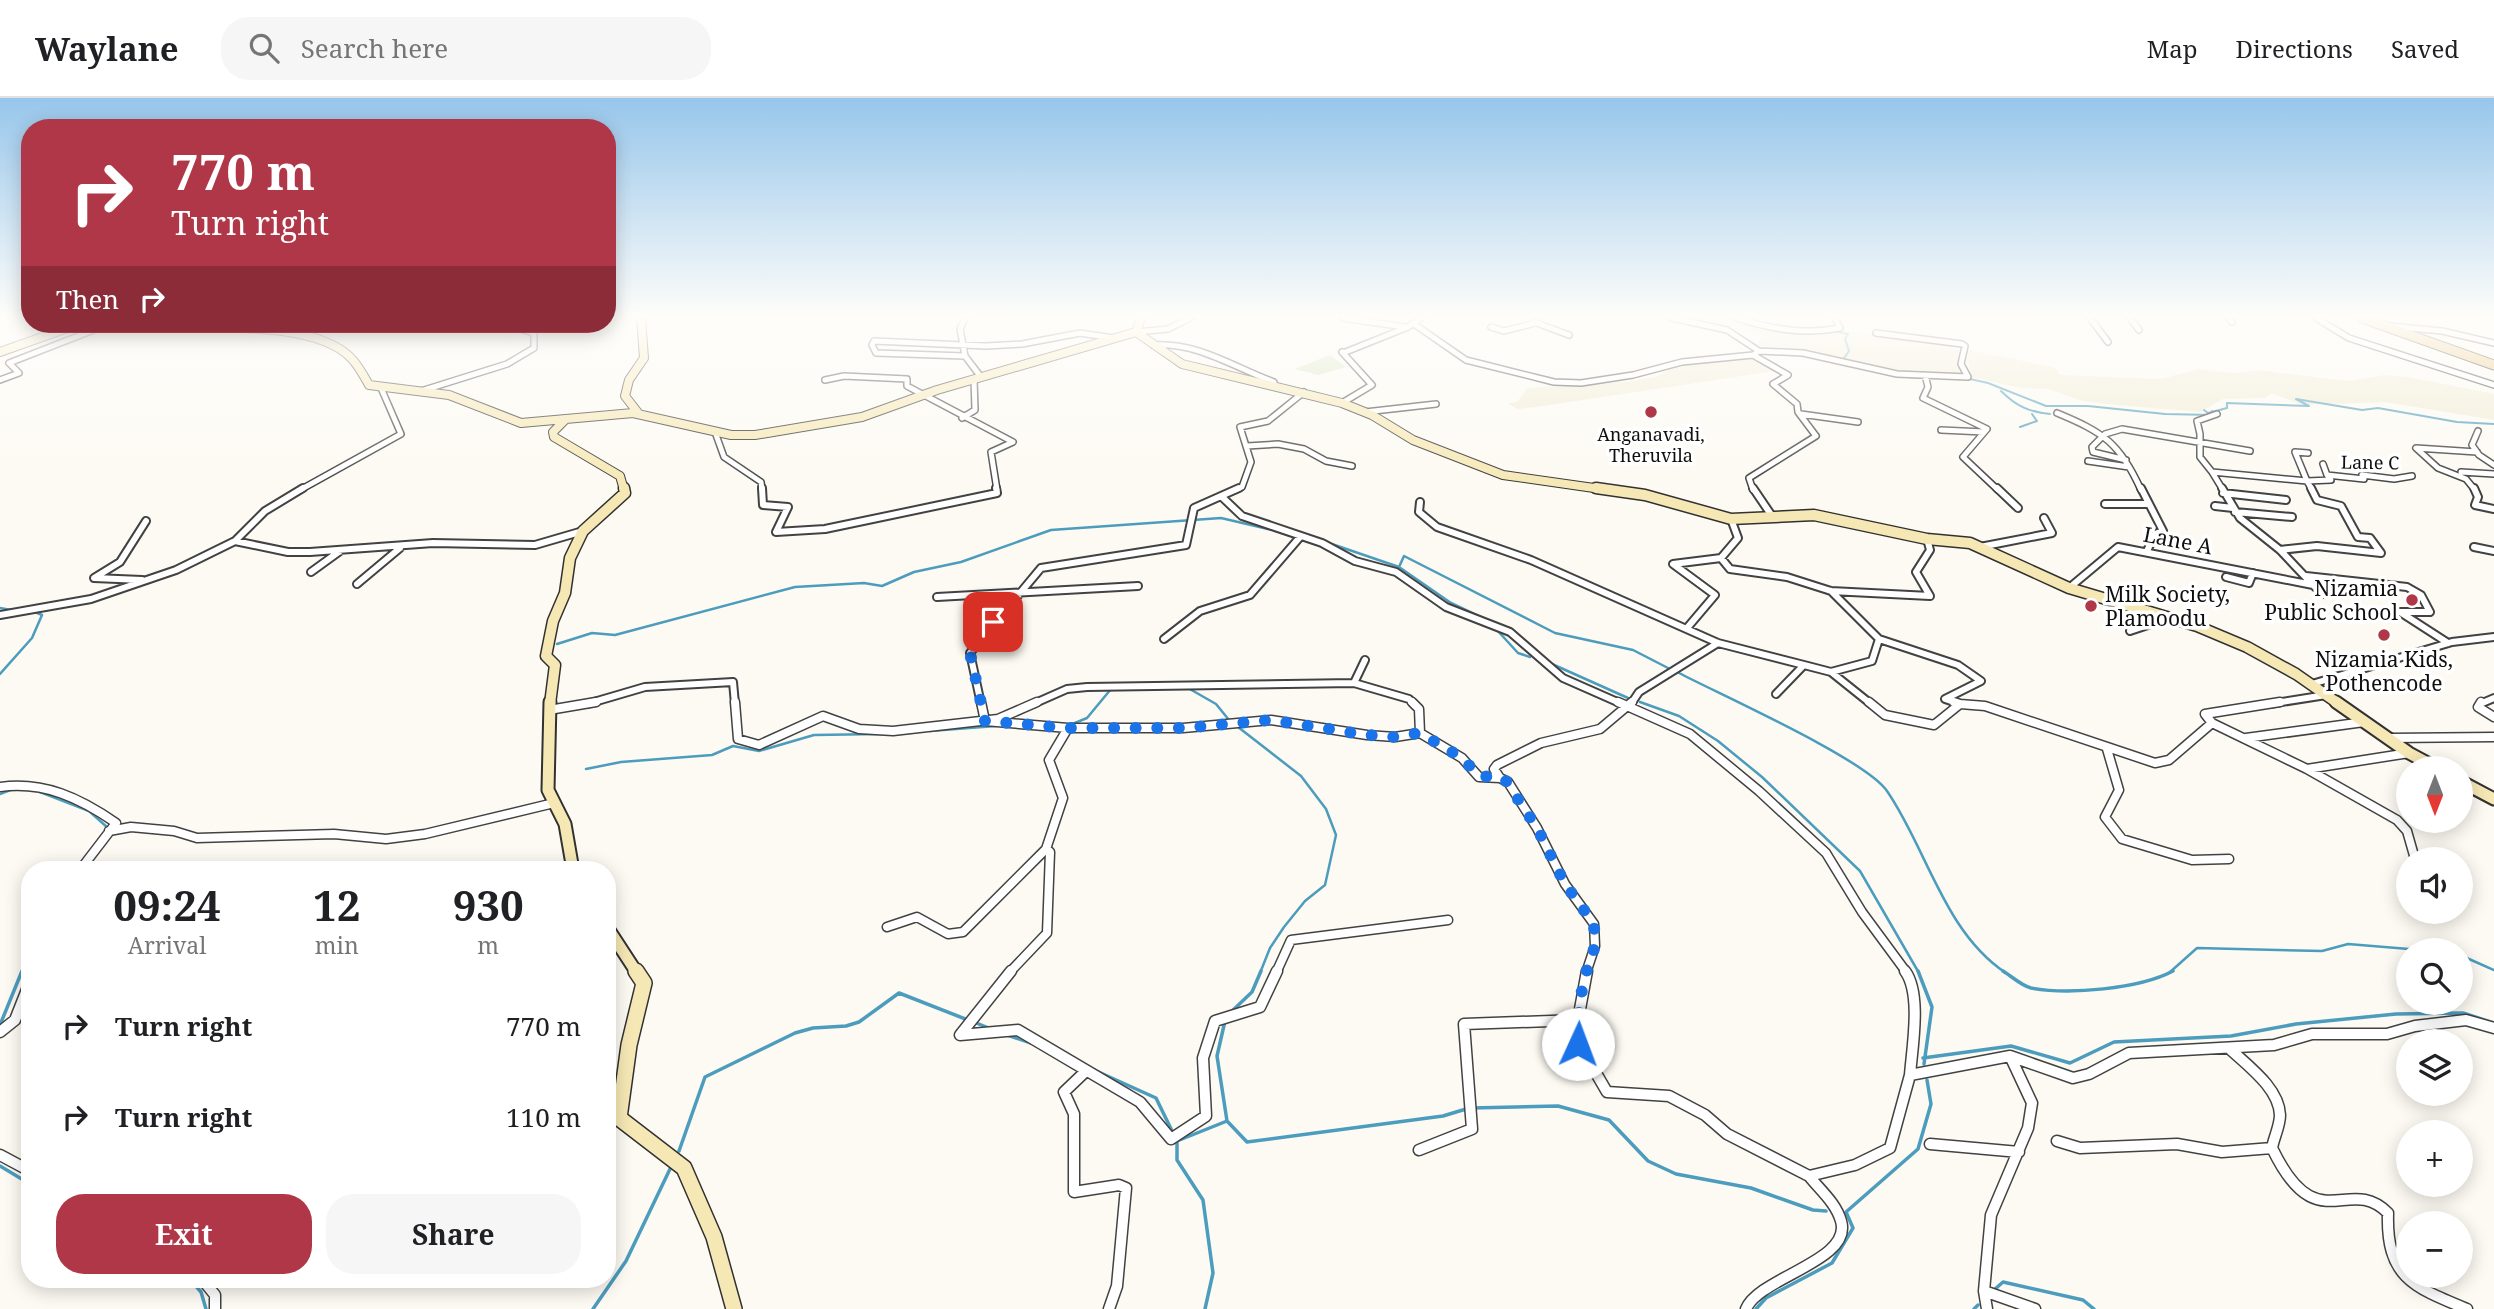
<!DOCTYPE html>
<meta charset="utf-8">
<style>
body{margin:0;font-family:"Noto Serif",serif;background:#f6f6f6;color:#202124;height:100vh;display:flex;flex-direction:column;font-size:26px;white-space:nowrap}
*{box-sizing:border-box;margin:0}
p{font-size:23px;color:#757577}
.icon{flex:none;width:38px;height:38px;fill:none;stroke:currentColor;stroke-width:2;stroke-linecap:round;stroke-linejoin:round}
.map{position:relative;flex:1;overflow:hidden}
.details{position:absolute;left:21px;top:763px;width:595px;height:427px;display:flex;flex-direction:column;background:#fff;border-radius:28px;box-shadow:0 4px 18px #0003}
.details>*{flex:none}
.hud{position:absolute;left:21px;top:21px;width:595px;height:214px;border-radius:28px;box-shadow:0 4px 18px #0003;background:#b03748;color:#fff;overflow:hidden}
.needle{width:46px;rotate:180deg}
.buttons{position:absolute;left:2396px;top:658px;display:grid;gap:14px}
.buttons a{display:grid;place-items:center;width:77px;height:77px;border-radius:50%;background:#fff;box-shadow:0 4px 18px #0003;font-size:35px}
.pin{position:absolute;display:grid;place-items:center;width:60px;height:60px;color:#fff;margin:-30px;border-radius:14px;box-shadow:0 4px 10px #0006}
.me{position:absolute;width:77px;margin:-38px;rotate:2deg;stroke-linejoin:round;filter:drop-shadow(0 0 5px #0008)}
.turn{display:flex;align-items:center;gap:24px;height:147px;padding:0 35px;font-size:32px}
.turn .icon{width:91px;height:91px;stroke-width:2.5}
.turn b{display:block;font-size:49px;line-height:60px}
.then{display:flex;align-items:center;height:66px;padding:0 35px;background:#0003;gap:14px;font-size:26px}
.eta{display:flex;justify-content:space-evenly;align-items:center;height:119px;text-align:center}
.eta b{font-size:42px;font-weight:700;line-height:49px}
.action{display:flex;gap:14px;margin-top:auto;padding:14px 35px}
.action a{flex:1;height:80px;border-radius:28px;background:#b03748;color:#fff;font-size:28px;font-weight:700;line-height:80px;text-align:center}
.action a+a{background:#f6f6f6;color:#202124}
ul{padding:0;list-style:none}
li{display:flex;align-items:center;gap:21px;height:91px;padding:0 35px}
li div{flex:1}
li b{display:block;font-size:26px}
li em{font-style:normal}
header{display:flex;align-items:center;gap:42px;box-sizing:border-box;height:98px;padding:0 35px;background:#fff;border-bottom:2px solid #e0e0e0}
header strong{font-size:33px}
nav{display:flex;gap:38px;margin-inline-start:auto;font-size:24px}
.search{width:490px;height:63px;background:#f6f6f6;display:flex;align-items:center;gap:18px;box-sizing:border-box;padding:0 24px;border-radius:28px;color:#757577;font-size:26px}
.map>svg:first-child{display:block}
.farmland{fill:#f1ecd5}
.green{fill:#d7e5bf}
.lines{fill:none;stroke-linecap:round;stroke-linejoin:round}
.stream-far2{stroke:#4c9cbe;stroke-width:2}
.stream-far1{stroke:#4c9cbe;stroke-width:2.5}
.stream{stroke:#4c9cbe;stroke-width:3.5}
.street-far3-casing{stroke:#424242;stroke-width:8}
.street-far2-casing{stroke:#424242;stroke-width:10}
.street-far1-casing{stroke:#424242;stroke-width:11}
.street-casing{stroke:#424242;stroke-width:13}
.secondary-far3-casing{stroke:#313131;stroke-width:10}
.secondary-far2-casing{stroke:#313131;stroke-width:13}
.secondary-far1-casing{stroke:#313131;stroke-width:15}
.secondary-casing{stroke:#313131;stroke-width:18}
.primary-casing{stroke:#202020;stroke-width:11}
.street-far3{stroke:#fff;stroke-width:5}
.street-far2{stroke:#fff;stroke-width:6}
.street-far1{stroke:#fff;stroke-width:8}
.street{stroke:#fff;stroke-width:10}
.secondary-far3{stroke:#f6e8b5;stroke-width:8}
.secondary-far2{stroke:#f6e8b5;stroke-width:10}
.secondary-far1{stroke:#f6e8b5;stroke-width:11}
.secondary{stroke:#f6e8b5;stroke-width:15}
.primary{stroke:#e9c277;stroke-width:9}
.route{stroke:#1a73e8;stroke-width:12;stroke-dasharray:0 21.6}
.poi-dot{fill:#b03748;stroke:#fff;stroke-width:2.5}
.labels{text-anchor:middle;dominant-baseline:central;stroke-width:7;stroke-linejoin:round;paint-order:stroke}
.far-poi-label{font-size:18px;fill:#0f0f0f;stroke:#fff}
.far-street-label{font-size:18px;fill:#0f0f0f;stroke:#fff}
.street-label{font-size:21px;fill:#0f0f0f;stroke:#fff}
.poi-label{font-size:21px;fill:#0f0f0f;stroke:#fff;text-anchor:end}
</style>
<header>
<strong>Waylane</strong>
<div class="search"><svg class="icon" aria-label="search" viewBox="0 0 24 24"><circle cx="10" cy="10" r="6"/><path d="M15 15l6 6"/></svg>Search here</div>
<nav><a>Map</a><a>Directions</a><a>Saved</a></nav>
</header>
<div class="map">
<svg width="2494" height="1211" viewBox="0 0 2494 1211">
<rect width="100%" height="100%" fill="#fdfaf3"/>
<path class="farmland" d="M1718,220H1739L1785,232H1837L1943,246L1960,253L1958,263L1966,278L1912,276L1863,268L1795,250L1761,248L1757,246L1762,239L1759,236L1735,233L1713,224Z
M1967,252L2044,267L2055,270L2061,277L2161,281L2198,271L2234,275L2258,272L2348,283L2385,277L2408,279L2494,296V322L2385,304L2302,307L2272,295L2265,300L2223,301L2200,314L2105,306L2079,302L2048,291L2022,290L1971,279Z
M1754,258L1775,273L1536,309L1518,311L1508,306L1518,303L1527,290L1626,284L1656,279L1679,266Z"/>
<path class="green" d="M1330,257L1346,269L1318,277L1295,271Z"/>
<g class="lines">
<path class="stream-far2" d="M1754,227L1775,232
M1834,233L1848,236L1845,241L1849,253L1842,263
M311,236L339,226
M1907,279L1920,280
M1970,281L1988,285L2046,308H2088L2165,316L2212,317V313
M2001,293C2016,308 2029,314 2050,316
M2204,312L2208,315L2227,310V305L2309,308L2296,301L2362,312L2378,310L2457,324L2494,326
M2020,329L2037,323L2032,316"/>
<path class="stream-far1" d="M1326,444L1399,469L1404,458L1555,535L1633,552L1668,570
M1399,469L1451,505L1489,523
M0,510L11,512
M1497,532L1518,555L1530,559
M557,546L592,535L615,537L795,489L864,485L882,488L914,474L961,464L1051,432L1221,420L1268,431
M1552,566L1628,600
M1679,575C1721,597 1865,661 1887,693C1927,751 1944,834 2006,875
M0,576L32,540L42,517L35,514
M1188,590L1216,606L1229,622
M1640,604L1679,618L1718,643L1762,679L1860,773L1919,875
M1070,627L1087,620L1111,591
M1238,629L1301,678L1326,711L1336,737L1325,787L1305,803L1284,829L1270,850L1260,875
M930,633L996,628
M586,671L621,664L712,657L733,648L759,653L814,637L881,636
M40,694L89,713L108,730
M0,696L13,691
M2460,857L2494,872
M21,875L30,862
M2169,875L2197,850L2322,853L2348,846L2421,852"/>
<path class="stream" d="M1918,873L1932,909L1924,966
M2003,873C2011,878 2022,888 2031,890C2069,897 2139,891 2173,873
M1231,914L1252,894L1261,873
M974,924L991,931
M0,927L22,873
M1007,937L1034,946
M1923,960L2011,948L2070,965L2114,944L2231,938L2296,926L2396,916L2463,915L2494,925
M1094,972L1156,1000L1174,1037
M1472,1010L1558,1008L1609,1022L1648,1063L1676,1076L1751,1090L1813,1112L1826,1113
M1227,1023L1247,1044L1443,1018L1466,1011
M679,1053L705,979L795,935L813,930L846,928L859,924L899,895L968,922
M0,1068L30,1086
M190,1181L201,1194L206,1211
M1994,1192L2003,1184L2083,1202L2094,1211
M593,1211L626,1163L670,1071
M1205,1211L1213,1175L1203,1102L1177,1062V1043L1227,1023L1217,958L1225,923
M1756,1211L1766,1200L1832,1165L1853,1130L1846,1114L1918,1051L1931,1006L1927,982
M1974,1211L1978,1207"/>
<defs>
<path id="street-far3" d="M965,220L960,231L965,258
M1343,220L1405,229
M1737,220C1771,231 1804,237 1840,230L1835,220
M2090,220L2108,244
M2130,220L2139,232
M2229,220L2232,224
M2316,220L2349,240L2494,287
M1534,224L1569,237
M1414,226L1466,262L1554,284L1581,285L1633,277L1682,264L1753,257L1759,253L1727,232L1672,220
M2389,228L2442,233L2494,245
M1491,229L1504,233L1535,225
M1136,234L1168,231L1190,220
M1153,247C1198,244 1233,269 1274,284V287
M1759,253L1803,255L1897,276L1968,279L1961,266L1965,248L1962,246L1876,235
M1342,254L1372,287L1342,305
M1343,255L1408,229L1421,220
M1753,257L1788,277L1773,286L1797,306L1798,314L1816,338L1749,380L1753,392
M1925,277L1928,289L1923,300L1987,331L1963,359L1998,392
M981,279L965,258L876,255L872,247L874,243L986,248L1022,246L1080,235L1113,240
M0,282L19,275L9,265L109,226
M825,282L844,278L907,281V288L1013,344L991,354L997,392
M421,293L507,266L534,250V235L513,229L517,226
M1365,314L1436,306
M2057,315C2103,334 2120,345 2141,392
M1801,316L1858,324
M962,320L975,312L974,281
M1941,332L1984,334
M2478,333L2472,347L2479,357L2494,367
M715,334L724,359L761,384L762,392
M1247,348L1278,346L1304,351L1326,363L1352,368
M2308,355L2295,354L2307,383L2331,382L2327,377L2364,381L2362,377L2394,381L2412,378
M2126,362L2093,354L2092,349L2105,336L2122,331L2250,353
M2088,363L2129,369
M2323,366L2327,377
M2212,374L2200,359V336L2197,323L2217,316
M2461,374L2494,376
M300,392L401,336L381,290
M1235,392L1242,389L1251,364L1240,329L1268,323L1304,294
M2223,392L2212,374L2307,383L2312,392
M2475,392L2466,381L2438,370L2416,350L2477,354"/>
<path id="street-far2" d="M762,390L763,407L788,409L776,434L825,431L997,395L996,390
M1239,390L1221,398L1242,418L1322,445L1355,463L1396,474L1446,509L1510,534L1563,580L1622,606
M1753,390L1772,418
M1997,390L2018,410
M2141,390L2163,433L2155,436L2147,453
M2222,390L2240,420L2280,452
M2474,390L2478,399L2475,407L2494,411
M2223,395L2286,402
M1420,404L1419,414L1437,429L1531,462L1718,545L1804,567L1776,596
M2105,406H2146
M2215,408L2233,410
M2235,414L2292,419
M235,443L288,454H310L433,445L535,447L583,433
M1980,449L2052,435L2044,420
M2474,449L2494,453
M2280,452L2317,448L2381,455L2370,440L2358,439L2341,408L2317,402L2311,390
M1721,460L1730,471L1787,479L1831,493L1930,498L1916,474L1930,452L1927,441
M311,474L340,453
M2306,478L2407,489L2421,497L2430,514H2400L2448,545
M2226,479L2249,485L2253,475
M142,482L94,480L120,464L146,423
M357,486L400,450
M2313,487L2323,496
M2069,490L2118,449L2313,487L2280,452
M1831,493L1879,541L1958,567L1981,583L1945,601L1960,606
M937,499L1138,488
M0,517L91,501L176,472L235,443L265,413L303,390
M1687,530L1715,497L1673,466L1721,460L1738,440L1731,421
M2130,533L2169,520
M1164,541L1200,513L1250,497L1300,439
M1804,567L1831,574L1871,606
M1831,574L1872,563L1879,541
M1354,585L1365,562
M2312,586L2452,544L2494,539
M587,606L645,589L733,584L735,606
M981,606L970,555L1041,470L1186,447L1194,410L1221,398
M1033,606L1067,591L1087,589L1354,585L1409,601L1414,606
M1631,606L1639,594L1718,545
M2269,606L2326,597
M2480,606L2494,600"/>
<path id="street-far1" d="M735,604L738,641L759,647L823,618L859,631L893,633L998,621L1037,604
M981,604L985,623L1068,630
M1412,604L1419,611L1420,635L1462,660L1479,679L1500,680L1508,684L1537,730L1565,786L1594,826L1595,848L1586,875
M1618,604L1690,636L1759,693L1826,755L1862,814L1907,875
M1869,604L1885,617L1934,627L1960,606L1954,604
M2280,604L2205,616L2212,625L2307,671L2397,722L2407,733L2415,761
M2481,604L2478,609L2494,619
M1960,606L1985,608L2155,665L2169,662L2212,625
M549,612L596,604
M2246,640L2364,624
M2390,640L2494,639
M2107,651L2119,692L2105,719L2122,741L2192,762L2229,761
M2307,671L2409,655
M1500,680L1494,671L1497,667L1541,645L1600,631L1632,604
M0,689C44,683 80,700 116,725L80,772
M109,733L131,729L174,733L197,740L334,736L386,741L425,736L554,705
M887,829L917,819L948,836L963,834L1046,751L1063,700L1049,662L1068,630H1183L1271,622L1367,637L1395,639L1420,635
M1009,875L1047,835L1050,754L1046,751
M1276,875L1291,842L1448,822"/>
<path id="street" d="M1011,873L960,937L1018,932L1140,1004L1171,1041L1206,1018L1203,960L1215,923L1260,909L1277,873
M1587,873L1578,922L1579,946L1607,994L1669,998L1705,1017L1727,1036L1809,1078L1855,1067L1890,1050L1910,977L2010,958L2073,980L2089,976L2129,955L2274,947L2312,936H2387L2415,928L2466,922L2494,930
M1905,873C1922,896 1912,950 1910,977
M0,934L15,922L30,884
M2230,951C2248,968 2279,990 2280,1017C2280,1028 2274,1039 2272,1050C2317,1144 2348,1075 2388,1115C2386,1179 2413,1189 2467,1211
M1086,973L1064,994L1074,1016V1094L1119,1087L1126,1090L1117,1188L1109,1211
M2057,1043L2080,1050L2177,1046L2222,1054L2272,1050
M1930,1046L2019,1054
M1419,1052L1472,1031L1464,926L1578,922
M0,1057L30,1073
M202,1181L215,1197V1211
M1984,1193L2035,1211
M1746,1211C1759,1179 1853,1163 1841,1123C1836,1105 1820,1092 1809,1078
M1987,1211L1984,1193L1991,1117L2028,1030L2032,1005L2010,958"/>
<path id="secondary-far3" d="M130,226C185,233 311,218 351,260C358,267 364,278 369,287L449,297L521,325L633,315L731,337H755L862,319L937,292L1136,234
M1136,234L1182,266L1342,305L1372,317L1413,342L1503,377L1608,392
M1136,234L1141,220
M0,254L79,226
M639,316L625,298L629,282L644,260L641,220
M564,323L553,334L554,339L620,378L624,392"/>
<path id="secondary-far2" d="M1596,390L1645,397L1731,421L1814,417L1927,441L1970,445L2069,490L2197,528L2247,549L2296,576L2339,606
M550,606L555,567L546,558L553,523L565,495L570,460L583,433L625,395L624,390"/>
<path id="secondary-far1" d="M550,604L548,692L565,726L573,772
M2336,604L2409,655L2437,670
M2460,683L2494,701
M607,829L637,875"/>
<path id="secondary" d="M636,873L644,885L629,947L619,1020L684,1070L714,1139L734,1211"/>
<path id="primary" d="M2362,220L2494,267"/>
</defs>
<use href="#street-far3" class="street-far3-casing"/>
<use href="#street-far2" class="street-far2-casing"/>
<use href="#street-far1" class="street-far1-casing"/>
<use href="#street" class="street-casing"/>
<use href="#secondary-far3" class="secondary-far3-casing"/>
<use href="#secondary-far2" class="secondary-far2-casing"/>
<use href="#secondary-far1" class="secondary-far1-casing"/>
<use href="#secondary" class="secondary-casing"/>
<use href="#primary" class="primary-casing"/>
<use href="#street-far3" class="street-far3"/>
<use href="#street-far2" class="street-far2"/>
<use href="#street-far1" class="street-far1"/>
<use href="#street" class="street"/>
<use href="#secondary-far3" class="secondary-far3"/>
<use href="#secondary-far2" class="secondary-far2"/>
<use href="#secondary-far1" class="secondary-far1"/>
<use href="#secondary" class="secondary"/>
<use href="#primary" class="primary"/>
</g>
<linearGradient id="sky" x2="0" y2="1"><stop stop-color="#97c6eb"/><stop offset="0.56" stop-color="#fefdfa"/><stop offset="1" stop-color="#fefdfa" stop-opacity="0"/></linearGradient>
<rect width="2494" height="390" fill="url(#sky)"/>
<g class="lines">
<path class="route" d="M993,524L970,555L985,623L1068,630H1183L1271,622L1367,637L1395,639L1420,635L1462,660L1479,678L1504,680L1537,730L1565,786L1594,826L1595,848L1583,884L1578,922V946"/>
</g>
<g class="poi-dot">
<circle cx="1651" cy="314" r="7"/>
<circle cx="2412" cy="502" r="7"/>
<circle cx="2091" cy="508" r="7"/>
<circle cx="2384" cy="537" r="7"/>
</g>
<g class="labels">
<g class="far-poi-label">
<text x="1651" y="336">Anganavadi,<tspan x="1651" dy="21">Theruvila</tspan></text>
</g>
<g class="far-street-label">
<text transform="translate(2370 364) rotate(1)">Lane C</text>
</g>
<g class="street-label">
<text transform="translate(2178 442) rotate(11)">Lane A</text>
</g>
<g class="poi-label">
<text x="2398" y="490">Nizamia<tspan x="2398" dy="24">Public School</tspan></text>
<text x="2105" y="496" text-anchor="start">Milk Society,<tspan x="2105" dy="24">Plamoodu</tspan></text>
<text x="2384" y="561" text-anchor="middle">Nizamia Kids,<tspan x="2384" dy="24">Pothencode</tspan></text>
</g>
</g>
</svg>
<div class="buttons">
<a><svg class="needle" viewBox="-14 -14 28 28"><path d="M0-13l5 13h-10z" fill="#e53935"/><path d="M0 13l5-13h-10z" fill="#757577"/></svg></a>
<a><svg class="icon" aria-label="sound" viewBox="0 0 24 24"><path d="M4 9h4l5-4v14l-5-4H4zM17 9q2 3 0 6"/></svg></a>
<a><svg class="icon" aria-label="search" viewBox="0 0 24 24"><circle cx="10" cy="10" r="6"/><path d="M15 15l6 6"/></svg></a>
<a><svg class="icon" aria-label="layers" viewBox="0 0 24 24"><path d="M12 4l9 5-9 5-9-5zM3 14l9 5 9-5"/></svg></a>
<a>+</a>
<a>−</a>
</div>
<div class="pin" style="left:993px;top:524px;background:#d93025"><svg class="icon" aria-label="arrive" viewBox="0 0 24 24"><path d="M6 21V4h12l-3 4 3 4H6"/></svg></div>
<svg class="me" style="left:1578px;top:946px" viewBox="-20 -20 40 40"><circle r="19" fill="#fff"/><path d="M0-13L10 11 0 6-10 11z" fill="#1a73e8"/></svg>
<div class="hud">
<div class="turn"><svg class="icon" aria-label="right" viewBox="0 0 24 24"><path d="M7 20v-9h11M14 6l5 5-5 5"/></svg><div><b>770 m</b>Turn right</div></div>
<div class="then">Then<svg class="icon" aria-label="right" viewBox="0 0 24 24"><path d="M7 20v-9h11M14 6l5 5-5 5"/></svg></div>
</div>
<section class="details">
<div class="eta">
<div><b>09:24</b><p>Arrival</p></div>
<div><b>12</b><p>min</p></div>
<div><b>930</b><p>m</p></div>
</div>
<ul>
<li><svg class="icon" aria-label="right" viewBox="0 0 24 24"><path d="M7 20v-9h11M14 6l5 5-5 5"/></svg><div><b>Turn right</b></div><em>770 m</em></li>
<li><svg class="icon" aria-label="right" viewBox="0 0 24 24"><path d="M7 20v-9h11M14 6l5 5-5 5"/></svg><div><b>Turn right</b></div><em>110 m</em></li>
</ul>
<div class="action"><a>Exit</a><a>Share</a></div>
</section>
</div>
